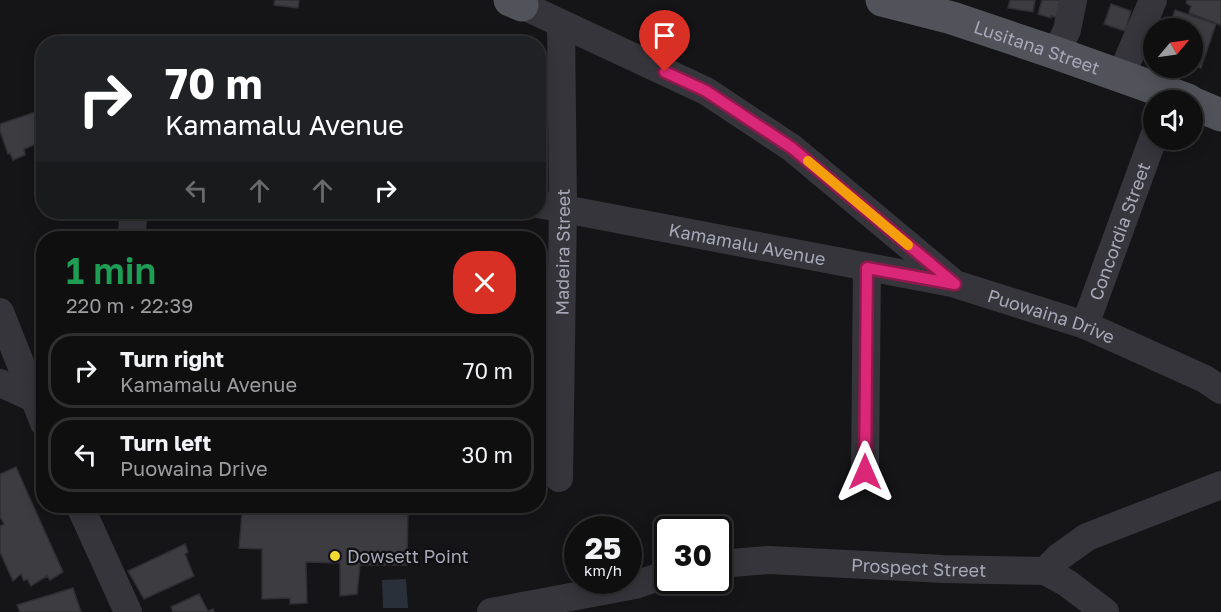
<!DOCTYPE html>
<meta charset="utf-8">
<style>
body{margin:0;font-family:"Golos Text",sans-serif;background:#191819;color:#f1f3f6;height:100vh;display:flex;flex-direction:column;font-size:22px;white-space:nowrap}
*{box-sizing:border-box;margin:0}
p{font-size:20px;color:#9c9c9f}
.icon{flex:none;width:33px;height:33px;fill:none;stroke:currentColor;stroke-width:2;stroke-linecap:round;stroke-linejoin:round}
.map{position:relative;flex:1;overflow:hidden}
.sheet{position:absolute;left:36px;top:231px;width:510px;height:282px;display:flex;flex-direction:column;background:#100f10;border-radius:24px;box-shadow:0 3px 15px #0003,0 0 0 2px #302f30}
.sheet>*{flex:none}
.hud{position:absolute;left:36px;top:36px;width:510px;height:183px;border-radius:24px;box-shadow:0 3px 15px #0003,0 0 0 2px #302f30;background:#202124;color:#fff;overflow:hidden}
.needle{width:39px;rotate:61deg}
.controls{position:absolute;left:1143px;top:18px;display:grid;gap:12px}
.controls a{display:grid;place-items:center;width:60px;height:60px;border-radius:50%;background:#100f10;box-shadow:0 3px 15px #0003,0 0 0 2px #302f30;font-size:30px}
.speed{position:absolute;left:564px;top:516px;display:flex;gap:12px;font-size:30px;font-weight:700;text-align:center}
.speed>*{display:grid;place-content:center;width:78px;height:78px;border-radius:50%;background:#100f10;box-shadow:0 3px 15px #0003,0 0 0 2px #302f30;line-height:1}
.speed small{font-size:15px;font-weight:400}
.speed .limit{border:3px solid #111;border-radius:9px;background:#fff;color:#111}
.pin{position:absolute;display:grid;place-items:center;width:51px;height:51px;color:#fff;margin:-62px -26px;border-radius:50% 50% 50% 0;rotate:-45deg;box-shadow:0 0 6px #0007}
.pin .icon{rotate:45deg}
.me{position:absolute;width:66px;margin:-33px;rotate:0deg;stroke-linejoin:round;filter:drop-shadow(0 0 4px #0008)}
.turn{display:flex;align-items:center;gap:21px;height:126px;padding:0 30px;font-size:27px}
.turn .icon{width:78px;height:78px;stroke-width:2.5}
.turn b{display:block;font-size:42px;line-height:51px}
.lanes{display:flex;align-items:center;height:57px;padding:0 30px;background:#0003;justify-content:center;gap:30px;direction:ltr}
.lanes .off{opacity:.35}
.round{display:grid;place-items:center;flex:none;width:63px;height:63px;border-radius:24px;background:#191819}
.summary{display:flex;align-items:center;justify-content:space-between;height:102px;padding:0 30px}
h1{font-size:36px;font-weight:600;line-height:45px;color:#1e9e55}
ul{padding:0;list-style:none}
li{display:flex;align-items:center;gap:18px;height:75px;margin:0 12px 9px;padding:0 18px;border:3px solid #302f30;border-radius:24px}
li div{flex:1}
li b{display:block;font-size:22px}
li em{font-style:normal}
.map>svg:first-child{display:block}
.water{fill:#2a303a}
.building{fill:#3c3c41;stroke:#2f2e32;stroke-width:1.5}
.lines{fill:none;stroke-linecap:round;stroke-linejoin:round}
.minor{stroke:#36353b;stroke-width:28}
.major{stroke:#51525a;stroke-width:33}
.route-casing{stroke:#8e194d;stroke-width:15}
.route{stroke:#db2777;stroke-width:10}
.slow{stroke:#f59e0b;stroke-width:10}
.poi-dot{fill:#f4d92f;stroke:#100f11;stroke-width:2}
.labels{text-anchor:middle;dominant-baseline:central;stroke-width:4.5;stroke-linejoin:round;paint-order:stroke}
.street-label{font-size:18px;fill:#a6a8b7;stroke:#100f11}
.poi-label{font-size:18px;fill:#a6a8b7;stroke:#100f11;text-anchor:start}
</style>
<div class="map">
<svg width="1221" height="612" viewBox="0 0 1221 612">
<rect width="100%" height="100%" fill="#151416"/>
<path class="water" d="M406,579L408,608H383L382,580Z"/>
<path class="building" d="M275,0H299L298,8L274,5Z
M1010,0H1035L1033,12L1008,8Z
M1042,0H1067L1062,19L1051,16V18L1038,14Z
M1187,0H1221V25L1189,13L1191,6L1186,3Z
M1111,4L1131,11L1125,31L1104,24Z
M1175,10L1216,24L1201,68L1192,65V28H1169Z
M44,109V141L24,149L25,155L13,160L10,153L8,154L0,131V124Z
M16,467L63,572L50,580L47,576L31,586L27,579L24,581L21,574L13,581L0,552V526L4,524L0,517V474Z
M235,506H408L407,565H360L357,594L340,596V563L306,562L307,603L290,604V598L262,599V549L239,548L242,513H236Z
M185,544L188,552L185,554L194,576L144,599L128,571Z
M73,588L81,612H20L17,605Z
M199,594L208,611L213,609L214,612H173L171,607Z"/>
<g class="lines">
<g class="minor">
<path id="s1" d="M522,5L706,91L792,148L955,284L1085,325L1205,379L1221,390"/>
<path d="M1056,53L1067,30L1073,0"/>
<path d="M1121,76L1153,0"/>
<path id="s2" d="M538,204L952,283"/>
<path d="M132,238L133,212"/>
<path d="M0,312L44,423"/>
<path id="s3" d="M1085,325L1154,136"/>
<path d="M0,383L42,402"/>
<path d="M865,472L867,268"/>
<path id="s4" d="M559,478L563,208L561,24"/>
<path d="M80,506L128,612"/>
<path id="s5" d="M718,564L769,560L943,569L1045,571L1067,583L1105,612"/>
<path d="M1045,571L1059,557L1087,537L1221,485"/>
<path d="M491,612L635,585L668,574"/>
</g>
<g class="major">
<path d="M510,0L522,5"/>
<path id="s6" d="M882,0L952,18L1056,53L1188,100"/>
<path d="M1192,103L1221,115"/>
</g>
</g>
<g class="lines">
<defs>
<path id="route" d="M665,72L706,91L792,148L955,284L867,268L865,472"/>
</defs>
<use href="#route" class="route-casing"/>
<use href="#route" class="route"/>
<path class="slow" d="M808,161L908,245"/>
</g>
<circle class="poi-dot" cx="335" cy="556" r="6"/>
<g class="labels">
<g class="street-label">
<text stroke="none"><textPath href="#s6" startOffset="162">Lusitana Street</textPath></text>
<text stroke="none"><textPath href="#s3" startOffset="100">Concordia Street</textPath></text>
<text stroke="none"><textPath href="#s2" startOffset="213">Kamamalu Avenue</textPath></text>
<text stroke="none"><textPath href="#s4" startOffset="226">Madeira Street</textPath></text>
<text stroke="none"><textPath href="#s1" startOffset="620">Puowaina Drive</textPath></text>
<text stroke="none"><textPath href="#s5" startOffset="201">Prospect Street</textPath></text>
</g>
<g class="poi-label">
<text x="347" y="556">Dowsett Point</text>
</g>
</g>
</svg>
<div class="controls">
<a><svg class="needle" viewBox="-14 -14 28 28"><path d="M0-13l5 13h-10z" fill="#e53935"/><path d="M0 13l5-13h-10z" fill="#9c9c9f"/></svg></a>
<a><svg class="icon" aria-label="sound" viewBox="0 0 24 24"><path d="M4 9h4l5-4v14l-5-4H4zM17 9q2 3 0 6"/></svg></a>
</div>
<div class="speed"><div>25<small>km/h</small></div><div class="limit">30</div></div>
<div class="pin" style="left:665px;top:72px;background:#d93025"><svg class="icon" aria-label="arrive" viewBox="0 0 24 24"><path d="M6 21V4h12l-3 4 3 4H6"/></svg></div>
<svg class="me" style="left:865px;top:472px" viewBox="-20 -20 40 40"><path d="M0-17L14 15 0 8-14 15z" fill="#db2777" stroke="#fff" stroke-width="4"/></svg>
<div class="hud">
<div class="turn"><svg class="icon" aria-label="right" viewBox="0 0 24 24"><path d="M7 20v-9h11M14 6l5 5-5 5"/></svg><div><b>70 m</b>Kamamalu Avenue</div></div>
<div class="lanes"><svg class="icon off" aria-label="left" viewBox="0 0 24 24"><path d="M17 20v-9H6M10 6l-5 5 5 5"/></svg><svg class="icon off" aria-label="ahead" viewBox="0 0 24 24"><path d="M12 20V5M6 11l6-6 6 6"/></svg><svg class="icon off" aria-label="ahead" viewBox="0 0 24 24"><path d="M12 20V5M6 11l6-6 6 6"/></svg><svg class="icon" aria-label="right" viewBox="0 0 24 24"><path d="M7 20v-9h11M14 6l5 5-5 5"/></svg></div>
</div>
<section class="sheet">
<div class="summary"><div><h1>1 min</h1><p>220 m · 22:39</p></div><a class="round" style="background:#d93025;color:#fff"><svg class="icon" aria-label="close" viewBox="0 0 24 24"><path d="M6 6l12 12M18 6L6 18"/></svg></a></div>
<ul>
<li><svg class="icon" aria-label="right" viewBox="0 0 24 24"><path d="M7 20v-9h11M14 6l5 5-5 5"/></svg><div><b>Turn right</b><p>Kamamalu Avenue</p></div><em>70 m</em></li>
<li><svg class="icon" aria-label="left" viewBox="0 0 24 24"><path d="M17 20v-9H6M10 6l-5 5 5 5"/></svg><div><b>Turn left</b><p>Puowaina Drive</p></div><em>30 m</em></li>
</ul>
</section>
</div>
